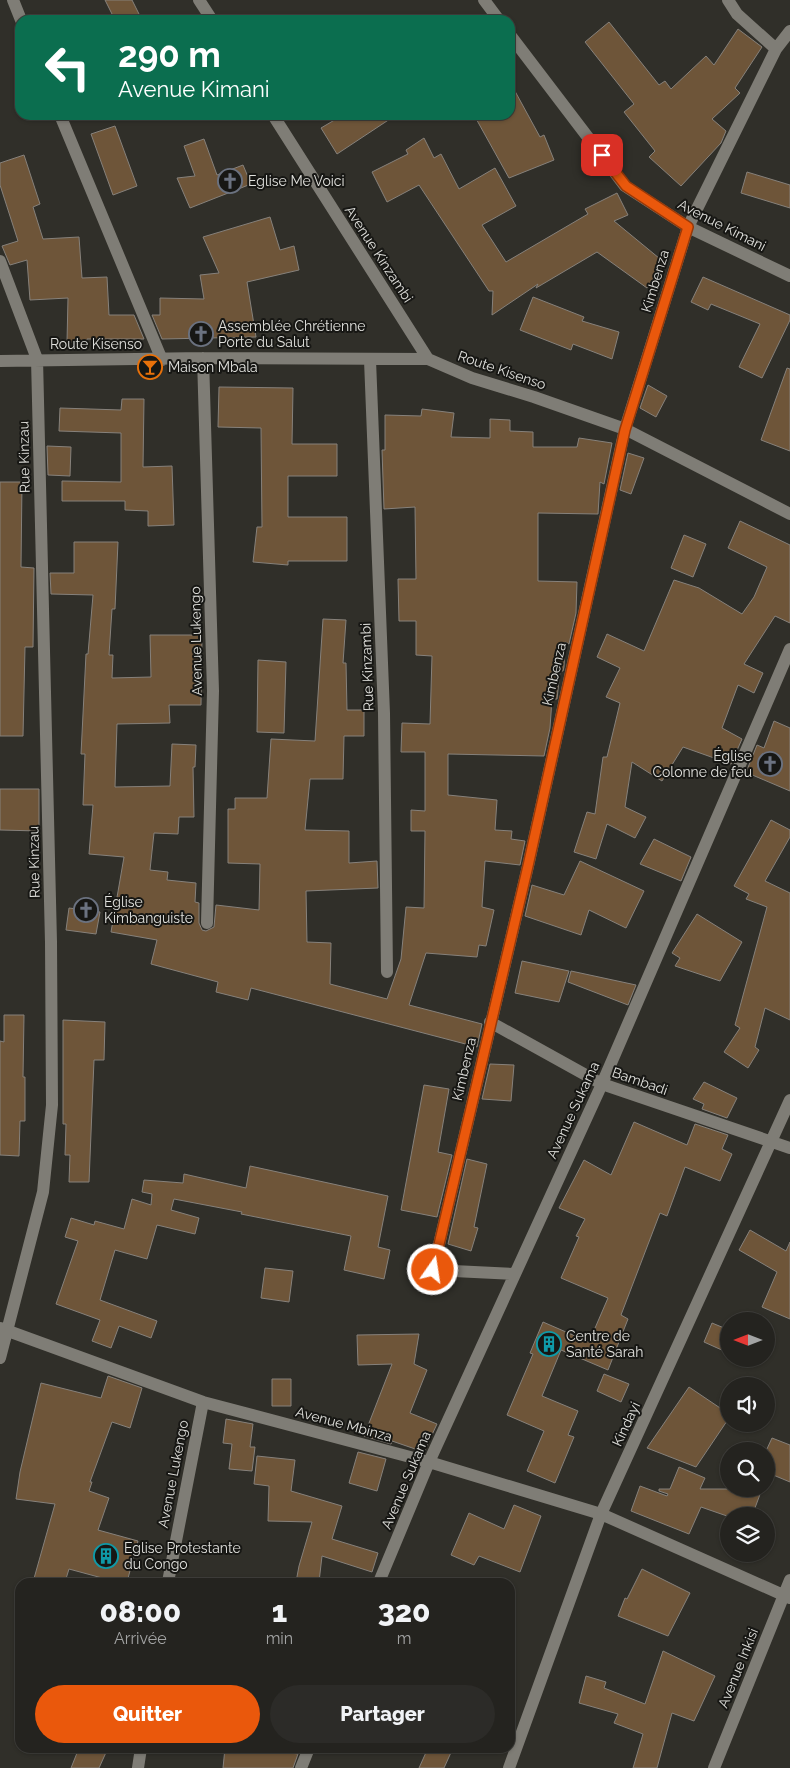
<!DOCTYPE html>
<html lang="fr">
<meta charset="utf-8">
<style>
body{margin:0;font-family:Raleway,sans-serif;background:#2c2b28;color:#f1f3f6;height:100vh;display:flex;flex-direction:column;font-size:19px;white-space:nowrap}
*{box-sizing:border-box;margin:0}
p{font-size:16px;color:#a3a4a4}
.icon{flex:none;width:28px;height:28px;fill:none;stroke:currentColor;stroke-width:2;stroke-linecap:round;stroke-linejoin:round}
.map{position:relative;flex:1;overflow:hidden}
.drawer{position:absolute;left:15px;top:1578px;width:500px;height:175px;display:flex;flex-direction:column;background:#24231f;border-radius:15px;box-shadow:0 1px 4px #0004,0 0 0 1px #41403d}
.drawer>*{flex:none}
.top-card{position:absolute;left:15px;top:15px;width:500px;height:105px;border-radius:15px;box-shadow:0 1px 4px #0004,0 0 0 1px #41403d;background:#0b6e4f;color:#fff;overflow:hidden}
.needle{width:32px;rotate:270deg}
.controls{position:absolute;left:720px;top:1312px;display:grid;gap:10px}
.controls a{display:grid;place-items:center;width:55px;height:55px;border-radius:50%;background:#24231f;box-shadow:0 1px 4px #0004,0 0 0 1px #41403d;font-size:25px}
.pin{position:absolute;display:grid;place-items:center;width:42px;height:42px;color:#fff;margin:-21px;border-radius:10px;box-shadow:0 2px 8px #0006}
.me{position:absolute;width:55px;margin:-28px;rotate:13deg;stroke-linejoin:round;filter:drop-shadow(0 0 4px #0008)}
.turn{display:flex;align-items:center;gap:18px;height:105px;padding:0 20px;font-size:22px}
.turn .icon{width:65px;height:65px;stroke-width:2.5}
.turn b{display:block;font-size:35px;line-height:42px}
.eta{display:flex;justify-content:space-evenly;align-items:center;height:85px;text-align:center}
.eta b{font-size:30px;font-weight:800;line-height:35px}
.button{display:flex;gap:10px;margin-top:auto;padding:10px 20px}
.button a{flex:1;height:58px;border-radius:30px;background:#ea580c;color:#fff;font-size:20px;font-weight:800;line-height:58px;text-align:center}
.button a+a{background:#2c2b28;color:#f1f3f6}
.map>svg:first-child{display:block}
.building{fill:#6e5539;stroke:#86817b}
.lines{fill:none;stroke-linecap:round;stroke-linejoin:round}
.minor{stroke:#7f7d76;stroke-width:12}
.route-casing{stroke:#983908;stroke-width:12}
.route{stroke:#ea580c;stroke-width:9}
.labels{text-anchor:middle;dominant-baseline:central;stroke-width:4;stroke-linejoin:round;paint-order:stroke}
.poi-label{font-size:14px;fill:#e0e0dc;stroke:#171714;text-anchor:start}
.street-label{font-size:14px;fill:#e0e0dc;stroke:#171714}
</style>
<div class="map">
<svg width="790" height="1768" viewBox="0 0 790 1768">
<rect width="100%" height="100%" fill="#302f29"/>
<path class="building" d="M105,0H132L142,20H115Z
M609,22L659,85L665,81L671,89L706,56L714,65L738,29L762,47L735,88L740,93L712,119L726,131L721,143L681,186L649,157L655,151L624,112L634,104L585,42Z
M510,82L540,137L544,135L554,160L509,178L474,115H510Z
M343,115H396L337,154L321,128Z
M115,126L137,186L113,195L91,134Z
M424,138L434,158L441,154L459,189L495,168L516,206L482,225L506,262L588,214L585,209L617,193L628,215L614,221L665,263L647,288L597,252L536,288L538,284L492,315L493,291H489L419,185L387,202L372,172L408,154L406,150Z
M204,139L217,175L243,165L251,184L190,208L177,178L195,176L184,146Z
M24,155L40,204L33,207L43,239L79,237L82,278L107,277L109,315H134L144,339H87L86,342H67L68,298L30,300L27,260L10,265L2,246L18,241L0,185V163Z
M747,172L790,185V208L741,193Z
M270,217L280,250L294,246L299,270L247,282L256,337L162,339L152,315H160V298L204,299L200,275L219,273L203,237Z
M703,277L790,315V320L762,378L739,367L760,324L711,304L708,310L691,302Z
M533,297L584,317L582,321L619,332L612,359L573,344L571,350L520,330Z
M787,368L790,369V451L761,440Z
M648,385L667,396L656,417L640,408Z
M219,387L293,388L292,444H337V476H288V517H347V561H288V565L253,562L257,527H262L261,428L218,427Z
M122,399H144L143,467L172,466L174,525L148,526V511L125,510V501H62V481L121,482V433L59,431L60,408L121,410Z
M422,409L454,413L451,437L490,438V419L510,420V431L533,432V447H577L579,438L612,443L604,484L600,482L598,514L538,513V581L577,582L576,613L569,644L565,642L564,667L563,671H560L557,699H552L550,728L544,756L448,754V795L497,800L495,830L512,831L511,839L525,841L520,865L485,861L482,907L494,910L486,946L479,945L477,957L426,953L409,1005L482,1024L477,1047L251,988L248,1000L216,992L218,982L151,964L157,940L111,932L124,857L89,854L93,805H83L85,754H81L86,654H88L93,595L51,594L50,573H74V542H118L115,609H112L109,655H113L112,678L151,677L150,635H202L201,705H169L170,723L117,724L115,787L170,786L172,744L196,745L195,767H193L194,817H179L178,834L154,833L150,870L168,872L167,880L196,883L195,902L199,903V923L202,930L206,931L214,927L216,905L259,910L260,864L228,863V809H235V798H267L271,739L315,741L323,619L346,620L343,663H346L347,710H364V736H344L343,779H310L305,830L349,831V863L377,861L378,888L306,891L307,942L331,943L330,984L387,999L401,959L406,907L424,908L425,831H411V810L425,811V752H401L402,723L430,724L432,656L416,655V621H399L398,579H416L415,507L384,509L382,450H385V415L421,416Z
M47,446L71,447L70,476L48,475Z
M628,453L644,458L631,494L620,490Z
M0,482H22L21,567L34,568L33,647H25L23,736H0Z
M740,521L790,545V623L775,616L744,664L763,673L754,693L738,685L722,728L742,739L731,764L683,747L662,781L632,762L625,807L646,817L635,838L607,824L596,859L574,852L587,812L595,814L603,757H607L620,703L606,697L620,668L597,657L607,634L644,651L674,580L699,588L742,614L754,597L767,567L728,548Z
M684,535L706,544L693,577L671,568Z
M258,660L286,662L284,733L257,732Z
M774,721L790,728V791L750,774L751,771L747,770L757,745L764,748Z
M0,789H39V831L0,830Z
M771,820L790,830V837L765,881L790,893V1020L765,1008L755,1047L759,1050L748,1068L724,1052L740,1028L735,1025L767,907L746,899L749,894L734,886Z
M654,839L691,857L681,881L640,864Z
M580,861L644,891L626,928L589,910L581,935L525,916L532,885L564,895Z
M69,908L100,912L96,934L66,930Z
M697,914L742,942L720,981L675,966L680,958L672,953Z
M522,961L569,971L559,1002L515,993Z
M571,971L636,985L628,1005L568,982Z
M4,1015H24L23,1077H25V1121H20L19,1156L0,1155V1041L4,1042Z
M63,1020L105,1022L104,1060H94L89,1182H69L70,1155H65L66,1124H63Z
M490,1064L514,1065L511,1101L482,1099Z
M704,1082L737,1098L727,1118L702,1109L704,1104L693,1099Z
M424,1085L449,1089L438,1152L452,1155L437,1217L401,1210Z
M634,1122L687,1145L695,1124L728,1135L722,1149L732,1154L720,1181L685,1167L667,1216L660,1213L621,1315L628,1319L608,1370L561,1350L542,1396L578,1411L568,1435L574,1437L555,1483L527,1471L544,1431L507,1415L533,1354L530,1353L543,1322L589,1342L608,1298L561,1278L579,1237L576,1236L585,1219L559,1208L584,1160L611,1175Z
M467,1159L487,1164L474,1227L478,1228L471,1251L448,1244Z
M250,1166L388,1196L378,1247L390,1250L384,1279L344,1270L351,1236L241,1214L242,1212L174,1199L171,1210L199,1218L195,1234L157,1225L147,1259L115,1250L100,1300L157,1321L151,1338L119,1326L111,1348L92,1341L100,1320L56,1304L78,1241L65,1237L71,1218L94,1225L95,1221L124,1229L132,1199L151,1205L152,1194L142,1192L144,1180L183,1183L184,1174L246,1188Z
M750,1230L786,1251L790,1242V1319L762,1307L777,1272L739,1250Z
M265,1268L293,1271L289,1302L261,1298Z
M712,1323L729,1330V1339L724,1351L704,1342Z
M419,1334L414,1364L427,1370L410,1413L437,1424L424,1452L392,1441L391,1444L364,1436L392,1364L358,1365L357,1335Z
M604,1374L629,1384L621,1402L597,1391Z
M108,1376L142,1388L130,1428L112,1422L90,1482H92L89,1491L109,1498L98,1530L138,1541L127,1582H117L69,1569L65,1582H33L55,1504L16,1499L20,1472L41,1383L101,1398Z
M272,1379H291V1406H272Z
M689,1387L729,1414V1418L696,1467L647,1448Z
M226,1419L253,1424L250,1447H255L252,1471L229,1469L232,1444L223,1443Z
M772,1438L790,1445V1482L766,1472V1451Z
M358,1452L386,1459L377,1491L349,1483Z
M257,1456L295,1460L291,1491L342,1506L332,1539L378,1553L372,1572L322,1556L319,1582H296L299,1566L312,1522L268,1521L269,1486L254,1484Z
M679,1467L705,1478L700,1489H762L752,1516H727L701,1507L689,1534L631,1511L640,1486L667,1496L668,1494L659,1491V1489H670Z
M514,1505L541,1516L520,1572L479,1556L474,1565L451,1555L469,1513L504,1529Z
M642,1569L690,1593L668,1636L618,1616L625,1598L627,1599Z
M663,1651L715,1676L694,1721L672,1713L657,1768H633L643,1734L614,1723L618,1714L579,1703L586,1676L606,1682L604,1688L645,1704Z
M79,1748H108L99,1768H71Z
M225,1748H251L298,1754L293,1768H223Z
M428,1748H453L444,1768H419Z"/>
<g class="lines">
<path class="minor" d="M13,0L21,20
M199,0L212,20
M484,0L499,20
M728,0L737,14L776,49
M510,35L625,186L688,227L790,276
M60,115L162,360
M273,115L428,359
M0,261L37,359L51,942L52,1105L43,1192L0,1358
M203,358L213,691L207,923
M370,360L384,713L387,972
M0,361L203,358L428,359L472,378L534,397L625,429L790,514
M490,1022L602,1084L790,1148
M514,1274L433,1270L528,866L625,429L688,227L776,49L790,31
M0,1328L203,1402L429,1462L601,1514L790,1598
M168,1582L203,1402
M379,1582L429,1462L602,1084L790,649
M138,1768L141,1748
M301,1768L309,1748
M509,1768L601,1514L790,1100
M714,1768L790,1580"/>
</g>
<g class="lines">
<defs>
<path id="route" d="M433,1270L528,866L625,430L688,227L626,186L602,155"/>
</defs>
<use href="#route" class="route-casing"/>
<use href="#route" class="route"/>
</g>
<defs>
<symbol id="church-ring" viewBox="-11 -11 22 22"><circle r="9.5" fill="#171714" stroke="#6b7280" stroke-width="1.5"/><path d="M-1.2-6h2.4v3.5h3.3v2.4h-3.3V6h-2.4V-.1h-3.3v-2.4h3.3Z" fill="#6b7280"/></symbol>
<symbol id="bar-ring" viewBox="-11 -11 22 22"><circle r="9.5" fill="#171714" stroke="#e8710a" stroke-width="1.5"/><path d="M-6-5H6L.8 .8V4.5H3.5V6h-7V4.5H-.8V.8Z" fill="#e8710a"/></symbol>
<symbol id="building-ring" viewBox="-11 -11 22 22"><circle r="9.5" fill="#171714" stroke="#0f9aa8" stroke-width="1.5"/><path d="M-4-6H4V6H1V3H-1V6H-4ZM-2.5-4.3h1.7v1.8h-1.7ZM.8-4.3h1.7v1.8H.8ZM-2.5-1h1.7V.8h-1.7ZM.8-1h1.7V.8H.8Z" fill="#0f9aa8"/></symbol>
</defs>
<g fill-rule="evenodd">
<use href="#church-ring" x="216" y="167" width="28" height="28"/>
<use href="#church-ring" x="187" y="320" width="28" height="28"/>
<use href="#bar-ring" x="136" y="353" width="28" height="28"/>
<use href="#church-ring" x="756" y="750" width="28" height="28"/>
<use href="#church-ring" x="72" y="896" width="28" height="28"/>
<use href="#building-ring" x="535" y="1330" width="28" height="28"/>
<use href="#building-ring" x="92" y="1542" width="28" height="28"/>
</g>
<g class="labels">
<g class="poi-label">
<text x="248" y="181">Eglise Me Voici</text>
<text x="218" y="326">Assemblée Chrétienne<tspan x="218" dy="16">Porte du Salut</tspan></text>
<text x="168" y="367">Maison Mbala</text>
<text x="752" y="756" text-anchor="end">Église<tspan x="752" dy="16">Colonne de feu</tspan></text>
<text x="104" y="902">Église<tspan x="104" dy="16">Kimbanguiste</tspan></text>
<text x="566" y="1336">Centre de<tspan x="566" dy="16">Santé Sarah</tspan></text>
<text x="124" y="1548">Eglise Protestante<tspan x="124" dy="16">du Congo</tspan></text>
</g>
<g class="street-label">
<text transform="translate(722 225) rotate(27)">Avenue Kimani</text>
<text transform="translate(379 254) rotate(57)">Avenue Kinzambi</text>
<text transform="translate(655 281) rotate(-73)">Kimbenza</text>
<text x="96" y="344">Route Kisenso</text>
<text transform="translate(502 370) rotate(19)">Route Kisenso</text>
<text transform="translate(24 457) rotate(-91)">Rue Kinzau</text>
<text transform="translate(196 641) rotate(-91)">Avenue Lukengo</text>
<text transform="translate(367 667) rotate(-92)">Rue Kinzambi</text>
<text transform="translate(554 674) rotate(-77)">Kimbenza</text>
<text transform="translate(34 862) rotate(-91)">Rue Kinzau</text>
<text transform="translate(464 1069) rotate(-77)">Kimbenza</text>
<text transform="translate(640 1081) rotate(19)">Bambadi</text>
<text transform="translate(573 1110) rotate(-65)">Avenue Sukama</text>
<text transform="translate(344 1424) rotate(15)">Avenue Mbinza</text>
<text transform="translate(626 1424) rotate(-65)">Kindayi</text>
<text transform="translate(173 1474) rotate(-79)">Avenue Lukengo</text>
<text transform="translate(406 1480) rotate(-67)">Avenue Sukama</text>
<text transform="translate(738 1668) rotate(-68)">Avenue Inkisi</text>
</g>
</g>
</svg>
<div class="controls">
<a><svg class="needle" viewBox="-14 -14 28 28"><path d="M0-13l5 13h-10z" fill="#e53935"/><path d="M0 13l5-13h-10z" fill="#a3a4a4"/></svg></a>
<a><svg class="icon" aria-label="sound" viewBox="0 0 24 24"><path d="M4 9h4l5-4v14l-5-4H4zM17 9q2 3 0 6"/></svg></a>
<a><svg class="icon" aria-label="search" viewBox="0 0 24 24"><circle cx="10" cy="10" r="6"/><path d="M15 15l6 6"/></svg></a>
<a><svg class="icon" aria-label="layers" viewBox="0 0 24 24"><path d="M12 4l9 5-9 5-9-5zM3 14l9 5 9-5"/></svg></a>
</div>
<div class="pin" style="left:602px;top:155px;background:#d93025"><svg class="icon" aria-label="arrive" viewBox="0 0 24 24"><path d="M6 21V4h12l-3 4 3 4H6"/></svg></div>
<svg class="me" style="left:433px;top:1270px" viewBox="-20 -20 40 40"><circle r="17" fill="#ea580c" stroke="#fff" stroke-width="3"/><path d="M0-11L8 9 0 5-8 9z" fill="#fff"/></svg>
<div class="top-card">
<div class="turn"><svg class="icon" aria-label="left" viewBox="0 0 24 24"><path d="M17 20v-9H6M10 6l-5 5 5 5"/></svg><div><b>290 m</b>Avenue Kimani</div></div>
</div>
<section class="drawer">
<div class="eta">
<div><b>08:00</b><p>Arrivée</p></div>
<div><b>1</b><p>min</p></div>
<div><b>320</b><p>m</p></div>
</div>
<div class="button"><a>Quitter</a><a>Partager</a></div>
</section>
</div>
